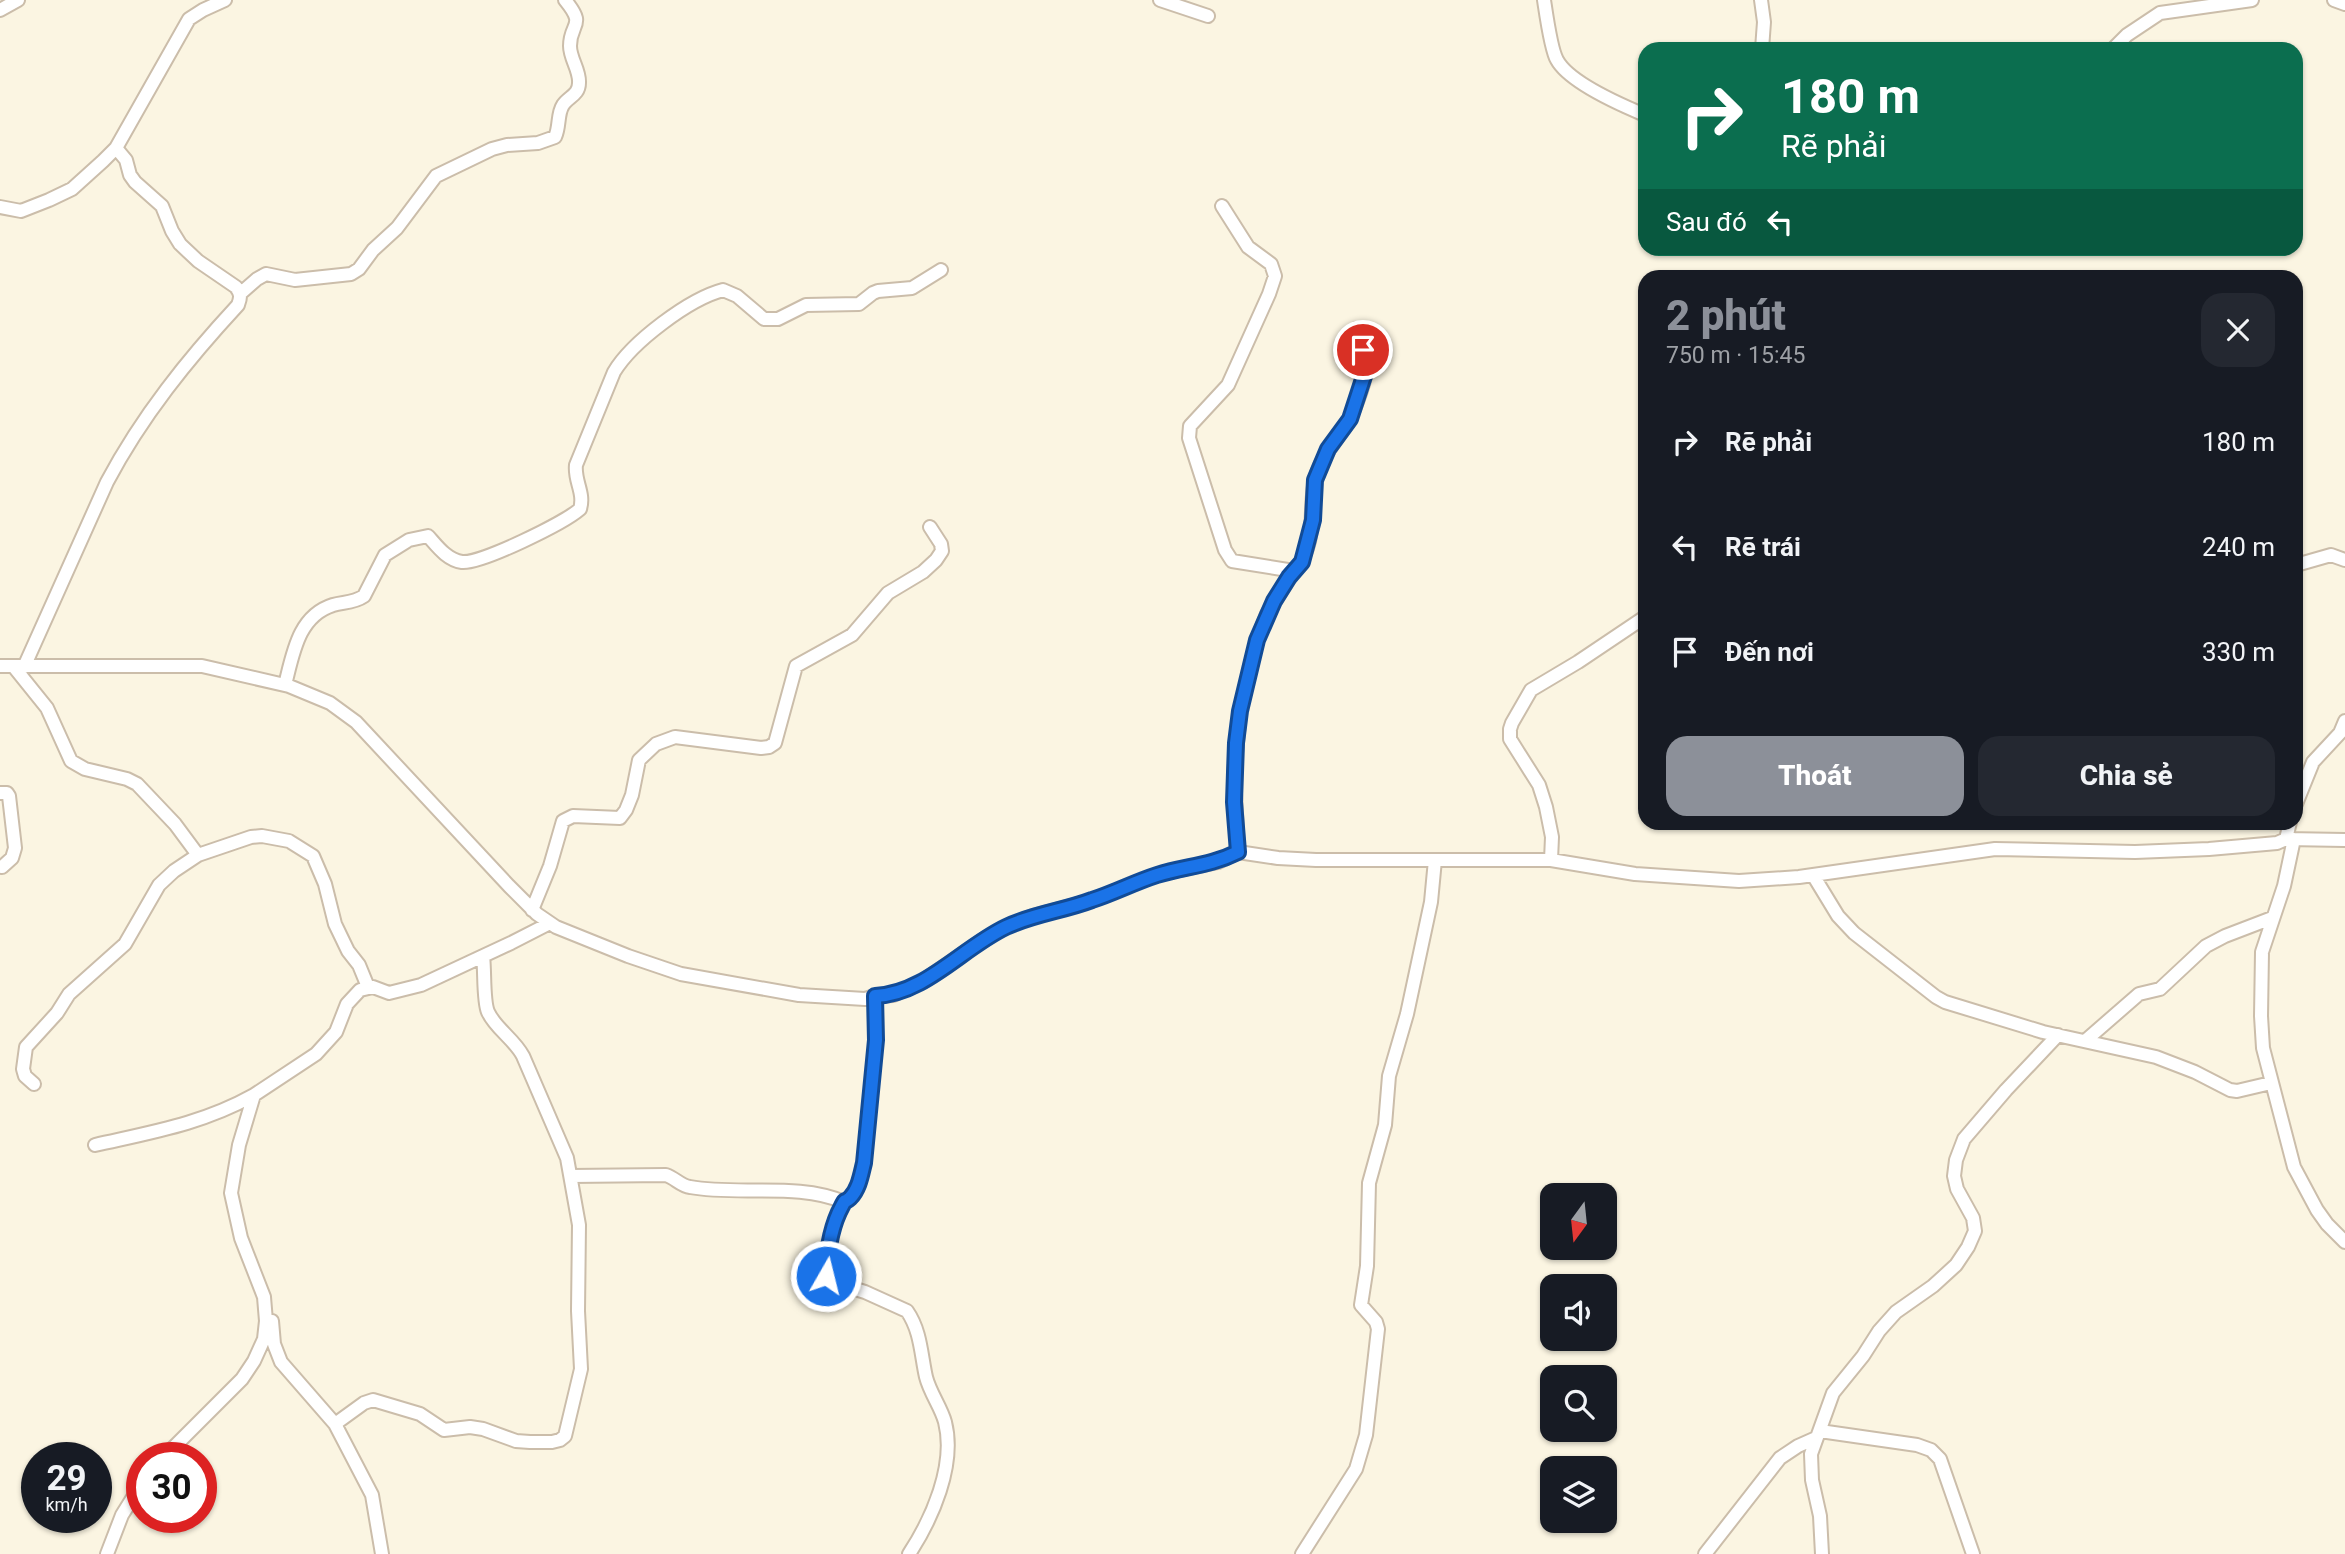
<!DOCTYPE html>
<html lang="vi">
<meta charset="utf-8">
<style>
body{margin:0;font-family:Roboto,sans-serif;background:#242831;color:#f1f3f6;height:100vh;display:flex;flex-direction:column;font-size:26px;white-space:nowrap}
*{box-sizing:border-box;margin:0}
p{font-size:23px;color:#9ea1a6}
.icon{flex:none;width:38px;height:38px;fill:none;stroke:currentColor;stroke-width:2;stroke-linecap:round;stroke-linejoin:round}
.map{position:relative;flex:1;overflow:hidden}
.panel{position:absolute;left:1638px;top:270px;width:665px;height:560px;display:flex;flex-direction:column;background:#171b24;border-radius:21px;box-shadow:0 2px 5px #0004}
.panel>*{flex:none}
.top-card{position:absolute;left:1638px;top:42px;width:665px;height:214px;border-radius:21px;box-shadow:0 2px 5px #0004;background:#0b6e4f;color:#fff;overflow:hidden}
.needle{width:46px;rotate:195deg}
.buttons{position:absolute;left:1540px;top:1183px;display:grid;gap:14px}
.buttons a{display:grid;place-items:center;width:77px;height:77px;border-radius:14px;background:#171b24;box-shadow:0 2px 5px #0004;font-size:35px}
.speed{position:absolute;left:21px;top:1442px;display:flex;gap:14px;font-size:35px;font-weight:700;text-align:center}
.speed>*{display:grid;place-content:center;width:91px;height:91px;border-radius:50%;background:#171b24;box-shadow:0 2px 5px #0004;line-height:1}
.speed small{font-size:18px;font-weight:400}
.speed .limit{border:10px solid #d22;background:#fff;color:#111}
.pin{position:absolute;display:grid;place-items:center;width:60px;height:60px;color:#fff;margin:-30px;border:4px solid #fff;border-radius:50%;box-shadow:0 2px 7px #0007}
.me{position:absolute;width:77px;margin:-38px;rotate:8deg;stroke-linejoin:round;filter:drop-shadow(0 0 5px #0008)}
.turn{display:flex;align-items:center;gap:24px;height:147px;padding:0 28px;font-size:32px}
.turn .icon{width:91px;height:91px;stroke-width:2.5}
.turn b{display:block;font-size:49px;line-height:60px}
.then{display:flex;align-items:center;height:66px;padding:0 28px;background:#0003;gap:14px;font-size:26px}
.round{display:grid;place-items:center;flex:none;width:74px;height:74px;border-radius:21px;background:#242831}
.summary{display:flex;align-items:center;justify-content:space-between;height:119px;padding:0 28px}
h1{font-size:42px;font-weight:800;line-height:52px;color:#8c9099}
.primary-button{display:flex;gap:14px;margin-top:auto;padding:14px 28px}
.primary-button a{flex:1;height:80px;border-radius:21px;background:#8c9099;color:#fff;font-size:28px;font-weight:800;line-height:80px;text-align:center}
.primary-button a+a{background:#242831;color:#f1f3f6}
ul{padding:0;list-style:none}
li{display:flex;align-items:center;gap:21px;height:105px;padding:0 28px}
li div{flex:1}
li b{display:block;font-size:26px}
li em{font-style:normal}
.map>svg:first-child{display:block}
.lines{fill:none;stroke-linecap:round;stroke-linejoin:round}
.minor-casing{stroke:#cbbdaa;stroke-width:16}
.minor{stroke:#fff;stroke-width:12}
.route-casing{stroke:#114b97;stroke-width:18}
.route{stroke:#1a73e8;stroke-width:12}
</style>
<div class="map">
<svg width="2345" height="1554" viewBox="0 0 2345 1554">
<rect width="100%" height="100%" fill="#fbf5e2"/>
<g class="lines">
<defs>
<path id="minor" d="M1160,0L1208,16
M1544,0C1546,13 1551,50 1557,60C1569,82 1621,105 1645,115
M1761,0L1764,22L1762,49
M2334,0L2345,4
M0,10L18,0
M2113,49L2127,35L2160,13L2252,0
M1222,206L1248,247L1271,264L1275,276L1269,294L1228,385L1190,426L1189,438L1225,550L1232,561L1294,571L1267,614L1257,641L1240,711L1234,774L1238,852
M0,207L21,211L49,200L72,189L103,161L116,148L189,19L203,10L225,0
M241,293L257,279L266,274L295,280L351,274L359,269L373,250L397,228L436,176L492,149L507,145L538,143L555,137C560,127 557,114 563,105C568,97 579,95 579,83C580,70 570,59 570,46C570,22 587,27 565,0
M2296,565L2331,555L2345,560
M1294,571C1321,540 1306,506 1317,473C1323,455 1335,442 1345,427C1353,415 1364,385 1366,371C1368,357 1361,342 1356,329
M0,666H202L289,686L330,703L356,722L509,886L537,914L556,927L628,956L681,974L799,995L865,999L875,996L893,995L921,982L984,939L1006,927L1033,916L1090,901L1156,875L1218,862L1238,852L1278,858L1316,860H1551L1635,874L1739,881L1799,877L1995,849L2135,852L2209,849L2277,843L2286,839L2345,840
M14,667L47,708L71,761L85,769L127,779L137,784L175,824L198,855
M24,667L107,482C142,416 188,359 238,305C241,297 241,294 236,287L198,261L180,244L172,231L162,206L135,182L130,175L126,160L116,148
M285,685C293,654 298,616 333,605C344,602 354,603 364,596L385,555L409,540L428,536C437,546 447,560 462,562C481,564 564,523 580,509C585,493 574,481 576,465L614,372C632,342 689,299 723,290L737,296L764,319H778L806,305L859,304L873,293L878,291L912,288L941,270
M0,793H7L9,796L15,848L12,858L2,867
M2296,804L2313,762L2340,733L2345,721
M2286,839L2290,822
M2294,839L2284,886L2262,952L2261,1016L2263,1048L2294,1167L2317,1210L2327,1224L2345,1242
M1551,860L1552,837L1546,807L1539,785L1510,739V729L1512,723L1531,690L1578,662L1645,617
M1813,875L1838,916L1854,933L1936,997L1945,1002L2043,1032L2156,1057L2195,1072L2230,1090L2237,1091L2271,1083
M532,910L550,866L563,821L573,816L620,818L626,810L632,795L639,760L656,744L675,737L761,748L769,747L775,743L796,666L852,635L888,593L923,572L936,560L942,551L941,544L930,527
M875,996L876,1040L864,1162C861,1175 859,1189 850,1198C843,1204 846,1198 842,1206C831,1226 827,1253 826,1276L832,1282L865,1292L907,1311C921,1331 921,1355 926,1377C930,1393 941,1407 945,1422C956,1465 932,1519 909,1554
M2085,1041L2139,994L2160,989L2206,946L2225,936L2272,918
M34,1084L25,1076L23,1069L26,1047L57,1013L69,994L125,944L159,885L174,871L198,855L251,837L262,836L289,841L313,856L325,884L335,924L348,951L359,965L368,987H373
M95,1145C152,1132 202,1124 254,1095
M571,1176L666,1175C675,1178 681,1186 690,1187C739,1196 798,1182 844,1202
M272,1321L274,1344L281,1362L335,1424L372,1495L382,1554
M335,1424L364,1403L373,1400L420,1414L444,1430L470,1427L483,1429L516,1441L530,1442H552L560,1440L565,1436L581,1369L578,1311L579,1225L567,1158L523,1056C514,1039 495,1028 488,1012C483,1001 485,970 483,956
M1820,1431L1917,1445L1931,1450L1940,1459L1973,1554
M163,1458L242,1379L254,1361L264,1339L266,1321L264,1297L241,1238L231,1193L239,1145L254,1095L316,1054L336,1032L347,1004L360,990L373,987L389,993L421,985L511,943L550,923
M107,1554L122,1515L142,1483
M1302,1554L1356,1469L1366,1435L1378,1329L1376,1322L1361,1305L1367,1266L1369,1183L1385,1125L1389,1076L1407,1014L1431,902L1435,860
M1705,1554L1780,1458L1798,1446L1816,1438
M1822,1554L1820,1516L1812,1480L1811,1454L1833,1393L1863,1356L1879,1331L1896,1312L1933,1286L1956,1265L1968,1247L1975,1231L1973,1218L1957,1189L1954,1176L1956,1160L1964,1139L2006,1090L2058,1035"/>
</defs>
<use href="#minor" class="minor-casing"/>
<use href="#minor" class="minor"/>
</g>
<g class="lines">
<defs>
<path id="route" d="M826,1276C827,1253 831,1226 842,1206C847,1197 843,1204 850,1198C859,1189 861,1175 864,1163L876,1040L875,996C925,994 962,948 1006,927C1033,914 1063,911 1092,900C1114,893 1135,882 1157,875C1186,866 1210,866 1238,852L1234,802L1236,743L1240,711L1257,640L1274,601L1289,577L1302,562L1313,520L1315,480L1328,449L1350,419L1366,370L1363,350"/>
</defs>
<use href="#route" class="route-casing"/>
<use href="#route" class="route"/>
</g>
</svg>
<div class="buttons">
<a><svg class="needle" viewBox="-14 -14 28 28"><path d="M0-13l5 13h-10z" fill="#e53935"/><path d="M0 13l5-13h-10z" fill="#9ea1a6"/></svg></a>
<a><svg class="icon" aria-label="sound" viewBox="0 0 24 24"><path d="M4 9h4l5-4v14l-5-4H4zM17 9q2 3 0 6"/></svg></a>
<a><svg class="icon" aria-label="search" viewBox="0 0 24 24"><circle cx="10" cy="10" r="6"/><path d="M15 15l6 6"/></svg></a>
<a><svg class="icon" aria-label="layers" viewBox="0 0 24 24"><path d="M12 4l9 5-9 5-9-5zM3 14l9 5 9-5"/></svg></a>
</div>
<div class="speed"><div>29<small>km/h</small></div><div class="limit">30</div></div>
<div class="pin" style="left:1363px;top:350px;background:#d93025"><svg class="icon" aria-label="arrive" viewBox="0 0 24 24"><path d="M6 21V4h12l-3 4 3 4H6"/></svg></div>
<svg class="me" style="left:826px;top:1276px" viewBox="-20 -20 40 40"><circle r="17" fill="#1a73e8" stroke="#fff" stroke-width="3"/><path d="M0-11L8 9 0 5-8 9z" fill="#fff"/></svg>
<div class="top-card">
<div class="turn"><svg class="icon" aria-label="right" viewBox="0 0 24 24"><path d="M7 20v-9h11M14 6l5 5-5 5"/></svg><div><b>180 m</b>Rẽ phải</div></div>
<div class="then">Sau đó<svg class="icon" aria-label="left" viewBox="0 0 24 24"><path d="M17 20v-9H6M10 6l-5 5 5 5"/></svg></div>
</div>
<section class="panel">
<div class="summary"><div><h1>2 phút</h1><p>750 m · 15:45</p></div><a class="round"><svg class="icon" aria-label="close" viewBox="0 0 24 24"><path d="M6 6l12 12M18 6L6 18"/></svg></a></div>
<ul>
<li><svg class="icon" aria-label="right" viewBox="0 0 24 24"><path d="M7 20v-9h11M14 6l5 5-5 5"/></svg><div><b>Rẽ phải</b></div><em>180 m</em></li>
<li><svg class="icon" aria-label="left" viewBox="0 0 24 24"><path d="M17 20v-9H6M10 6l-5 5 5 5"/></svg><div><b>Rẽ trái</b></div><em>240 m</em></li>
<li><svg class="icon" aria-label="arrive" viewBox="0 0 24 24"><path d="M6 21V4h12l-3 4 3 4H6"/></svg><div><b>Đến nơi</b></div><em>330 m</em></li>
</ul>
<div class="primary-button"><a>Thoát</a><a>Chia sẻ</a></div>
</section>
</div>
